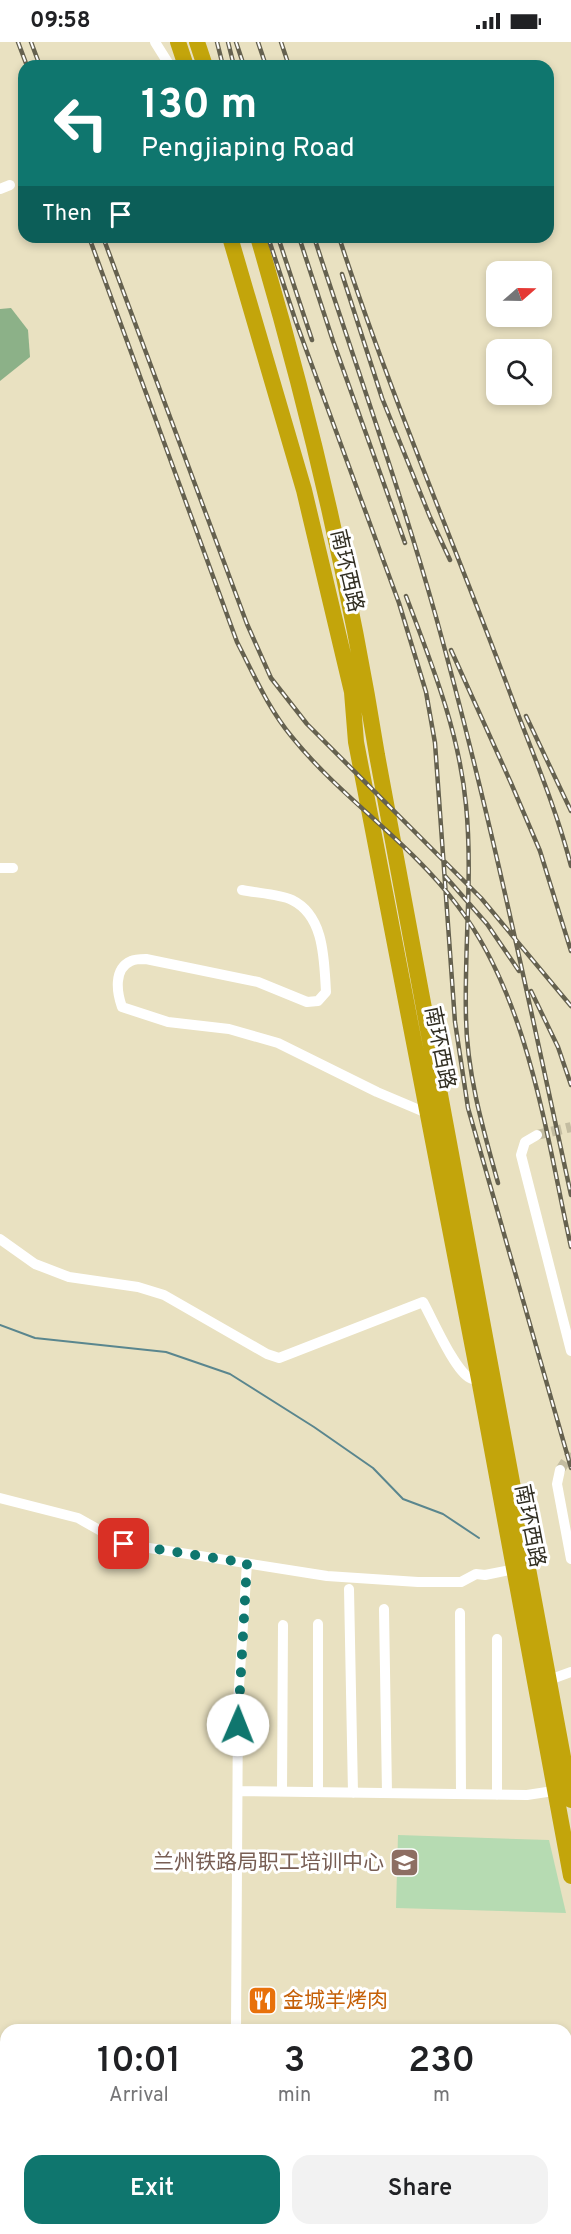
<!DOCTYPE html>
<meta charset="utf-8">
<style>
body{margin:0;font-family:Overpass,"Noto Sans SC",sans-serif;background:#f2f2f2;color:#202124;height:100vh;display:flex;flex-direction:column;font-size:22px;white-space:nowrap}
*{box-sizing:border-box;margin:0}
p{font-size:20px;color:#757577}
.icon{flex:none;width:33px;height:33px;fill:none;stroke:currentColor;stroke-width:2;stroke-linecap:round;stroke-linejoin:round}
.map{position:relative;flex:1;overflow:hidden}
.sheet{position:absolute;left:0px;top:1982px;width:572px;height:212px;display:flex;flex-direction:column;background:#fff;border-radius:18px 18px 0 0;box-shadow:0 3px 9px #0003}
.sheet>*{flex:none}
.hud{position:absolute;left:18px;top:18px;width:536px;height:183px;border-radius:18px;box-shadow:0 3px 9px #0003;background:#0f766e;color:#fff;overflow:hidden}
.needle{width:39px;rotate:70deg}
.tools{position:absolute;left:486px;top:219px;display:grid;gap:12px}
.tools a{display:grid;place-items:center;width:66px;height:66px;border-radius:12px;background:#fff;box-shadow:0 3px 9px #0003;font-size:30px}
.pin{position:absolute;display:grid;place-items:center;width:51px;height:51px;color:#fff;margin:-26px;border-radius:12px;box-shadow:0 3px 9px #0006}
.me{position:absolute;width:66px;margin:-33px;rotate:1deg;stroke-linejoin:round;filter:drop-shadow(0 0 4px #0008)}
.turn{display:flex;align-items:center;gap:21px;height:126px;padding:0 24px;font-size:27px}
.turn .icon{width:78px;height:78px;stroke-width:2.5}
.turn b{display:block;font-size:42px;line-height:51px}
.then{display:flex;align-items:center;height:57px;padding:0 24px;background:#0003;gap:12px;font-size:22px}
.eta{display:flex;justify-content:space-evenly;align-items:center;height:102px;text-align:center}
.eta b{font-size:36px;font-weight:600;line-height:42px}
.primary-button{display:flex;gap:12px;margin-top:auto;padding:12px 24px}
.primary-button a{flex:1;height:69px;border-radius:18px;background:#0f766e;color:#fff;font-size:24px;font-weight:600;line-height:69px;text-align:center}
.primary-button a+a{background:#f2f2f2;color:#202124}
.status{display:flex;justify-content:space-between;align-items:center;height:42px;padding:0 30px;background:#fff;direction:ltr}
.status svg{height:16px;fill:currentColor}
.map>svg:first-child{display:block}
.green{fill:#b6dbb2}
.forest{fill:#8cb188}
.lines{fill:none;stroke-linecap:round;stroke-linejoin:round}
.stream{stroke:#5a868e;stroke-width:2}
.minor-tunnel{stroke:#c4bda1;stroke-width:10;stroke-dasharray:10 5;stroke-linecap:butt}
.minor{stroke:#fff;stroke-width:10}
.highway{stroke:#c3a50b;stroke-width:16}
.rail-casing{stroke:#65614f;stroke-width:4.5}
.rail{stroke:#fff;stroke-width:2;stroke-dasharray:7;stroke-linecap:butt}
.route{stroke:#0f766e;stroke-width:10;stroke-dasharray:0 18}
.labels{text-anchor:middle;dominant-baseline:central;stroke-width:6;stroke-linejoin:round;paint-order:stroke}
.street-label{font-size:21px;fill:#312e22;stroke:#fff}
.education-label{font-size:21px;fill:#785e54;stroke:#fff;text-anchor:end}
.food-label{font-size:21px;fill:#c56008;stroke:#fff;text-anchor:start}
</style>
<div class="status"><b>09:58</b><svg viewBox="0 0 49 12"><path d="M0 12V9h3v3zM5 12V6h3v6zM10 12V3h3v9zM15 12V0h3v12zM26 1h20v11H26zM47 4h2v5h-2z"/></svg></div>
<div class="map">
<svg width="571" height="2192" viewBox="0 0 571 2192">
<rect width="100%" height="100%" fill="#e9e1c1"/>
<path class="green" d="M398,1793L549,1798L566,1871L396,1866Z"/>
<path class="forest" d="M11,266L28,288L30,315L0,339V267Z"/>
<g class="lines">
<path class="stream" d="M0,1283L35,1296L166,1310L230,1332L314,1385L373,1426L403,1457L443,1472L479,1496"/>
<path class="minor-tunnel" d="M537,1093L571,1085
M560,1428L571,1411"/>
<path class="minor" d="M155,0L170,24
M0,147L10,143
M0,826H13
M242,848C256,851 280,852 292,858C325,874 324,919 326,950L318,959L307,960L258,940L146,917C141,917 135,917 131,919C113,927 117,951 122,965L168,980L229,987L278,1001L377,1050L429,1072
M537,1093L525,1100L521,1113L571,1309
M0,1197L35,1222L69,1235L138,1245L164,1253L267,1312L279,1316L423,1260C432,1276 455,1329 470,1336C473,1338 476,1337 479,1337
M560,1428L557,1442L571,1517
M0,1456L78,1476L124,1502L327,1534L418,1540H461L476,1532L485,1533L515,1527
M349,1547L353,1751
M384,1567L387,1751
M460,1571L461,1752
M318,1582V1750
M497,1597V1753
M549,1638L571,1630
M238,1749L527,1753L560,1748
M282,1749L283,1583
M236,1988L238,1660L247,1521
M234,2192V2187"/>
<path class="highway" d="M178,0L186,24
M197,0L205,24
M230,195L304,448L352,650L356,700L479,1337L571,1834
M258,195C308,365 349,538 377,713L571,1758"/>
<defs>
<path id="rail" d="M18,0L27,24
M31,0L40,24
M217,0L223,24
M228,0L234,24
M236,0L244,24
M258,0L266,24
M281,0L289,24
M89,195L237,600C254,633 268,666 292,695C341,756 410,800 457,863C529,957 546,1093 571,1205
M103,195L247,582L271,636L307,682L481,856L571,964
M268,195L296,280L399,561L426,650L435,701L455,980L468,1066L571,1426
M278,195L312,298
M299,195L333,299L405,501
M314,195C355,321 400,447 436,575C489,766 529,960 571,1153
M339,195C388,346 450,492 506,640C528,701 555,761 571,824
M342,232L382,356L430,475L450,518
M406,554C432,623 459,689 466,763C473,833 464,906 466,976C467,1032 483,1087 498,1141
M451,608L511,741L540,809L571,909
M526,674L571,769
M445,834L487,882L519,929
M531,949L558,1005L571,1043"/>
</defs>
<use href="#rail" class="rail-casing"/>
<use href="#rail" class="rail"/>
</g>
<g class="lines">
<path class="route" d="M124,1502L247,1521L238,1683"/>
</g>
<defs>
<symbol id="university-square" viewBox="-11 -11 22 22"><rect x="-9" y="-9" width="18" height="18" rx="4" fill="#8d6e63" stroke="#fff"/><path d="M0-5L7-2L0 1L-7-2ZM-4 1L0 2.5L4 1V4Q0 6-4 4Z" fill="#fff"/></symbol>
<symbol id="restaurant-square" viewBox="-11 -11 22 22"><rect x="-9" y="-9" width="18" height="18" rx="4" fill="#e8710a" stroke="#fff"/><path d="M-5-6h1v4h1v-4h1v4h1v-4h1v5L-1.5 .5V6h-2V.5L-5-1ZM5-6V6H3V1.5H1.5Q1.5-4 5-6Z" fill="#fff"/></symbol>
</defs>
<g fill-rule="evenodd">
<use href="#university-square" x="388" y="1804" width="33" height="33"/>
<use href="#restaurant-square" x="246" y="1942" width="33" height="33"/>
</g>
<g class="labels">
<g class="street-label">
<text transform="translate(346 529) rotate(77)">南环西路</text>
<text transform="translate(439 1006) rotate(79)">南环西路</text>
<text transform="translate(529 1484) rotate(79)">南环西路</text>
</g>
<g class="education-label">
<text x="384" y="1821">兰州铁路局职工培训中心</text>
</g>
<g class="food-label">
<text x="283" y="1959">金城羊烤肉</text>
</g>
</g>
</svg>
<div class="tools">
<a><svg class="needle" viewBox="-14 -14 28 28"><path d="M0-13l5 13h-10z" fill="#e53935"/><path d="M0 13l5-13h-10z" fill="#757577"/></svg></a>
<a><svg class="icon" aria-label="search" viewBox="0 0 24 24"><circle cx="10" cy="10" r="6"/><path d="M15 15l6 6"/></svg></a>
</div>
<div class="pin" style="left:124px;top:1502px;background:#d93025"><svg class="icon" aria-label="arrive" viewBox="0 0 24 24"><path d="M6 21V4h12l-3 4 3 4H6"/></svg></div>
<svg class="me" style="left:238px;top:1683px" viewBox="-20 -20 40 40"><circle r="19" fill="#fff"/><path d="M0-13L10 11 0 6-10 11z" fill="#0f766e"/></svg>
<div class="hud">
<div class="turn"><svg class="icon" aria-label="left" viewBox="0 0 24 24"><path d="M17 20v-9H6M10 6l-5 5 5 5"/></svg><div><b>130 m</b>Pengjiaping Road</div></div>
<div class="then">Then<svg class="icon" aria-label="arrive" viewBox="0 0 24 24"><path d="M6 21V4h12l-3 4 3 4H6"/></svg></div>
</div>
<section class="sheet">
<div class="eta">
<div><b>10:01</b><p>Arrival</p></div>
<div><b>3</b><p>min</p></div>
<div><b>230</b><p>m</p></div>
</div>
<div class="primary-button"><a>Exit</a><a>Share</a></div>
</section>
</div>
